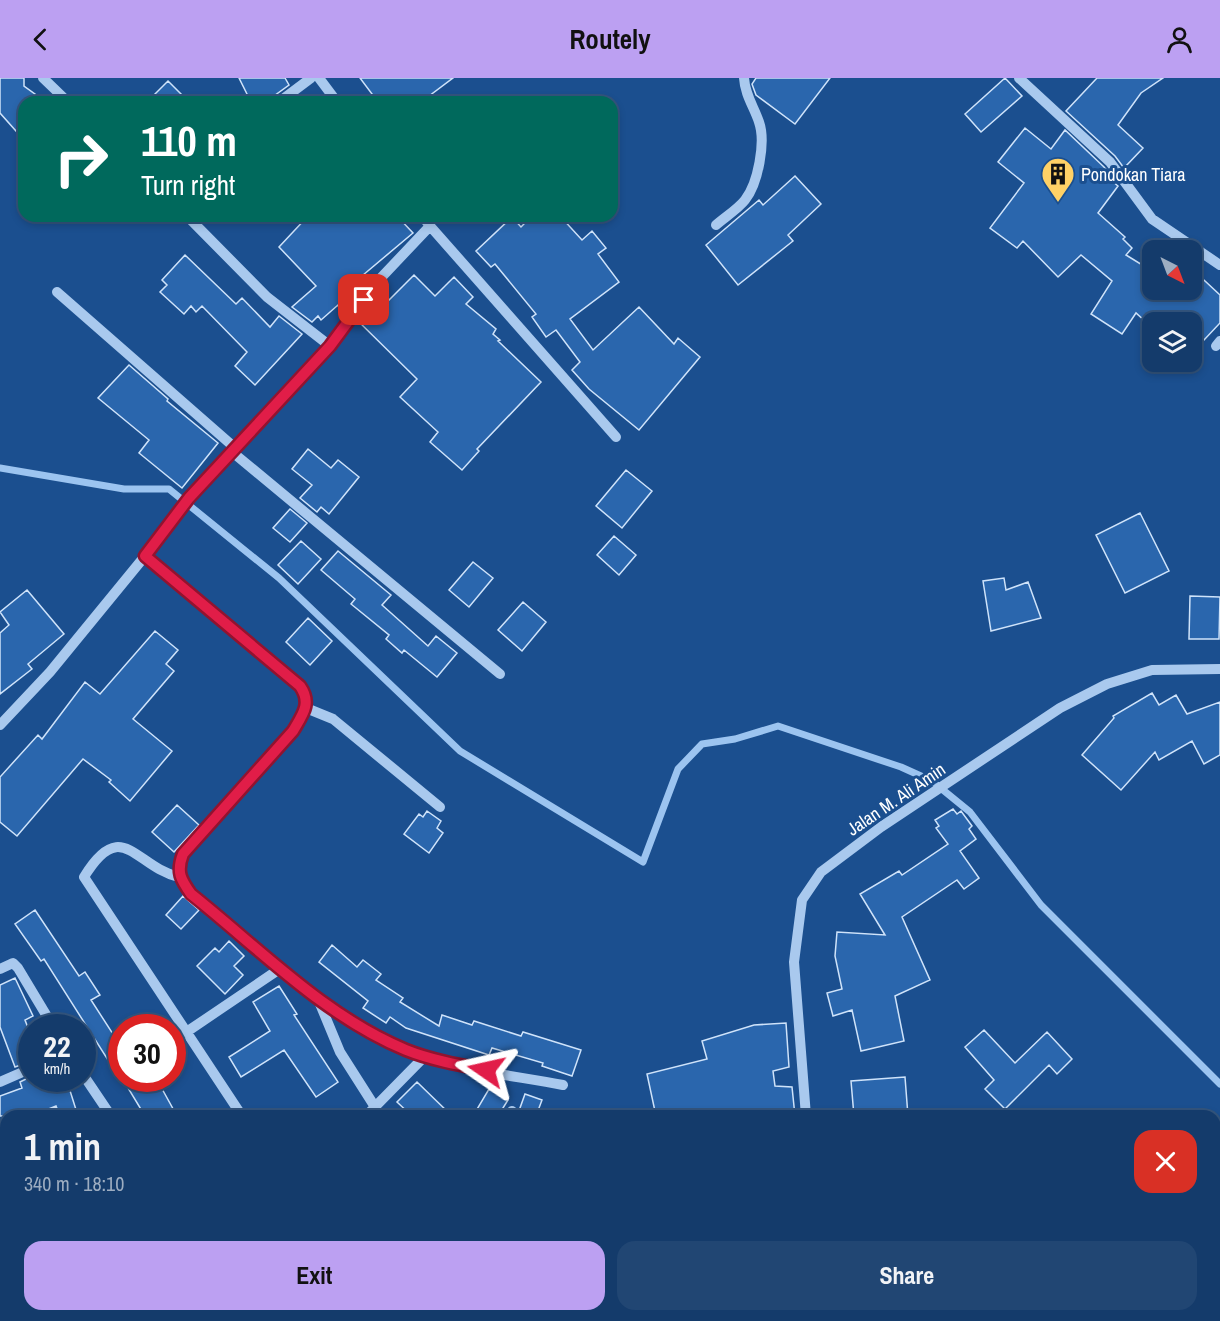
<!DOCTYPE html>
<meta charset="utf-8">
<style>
body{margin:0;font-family:"Archivo Narrow",sans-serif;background:#214673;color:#f1f3f6;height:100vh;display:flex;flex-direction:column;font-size:22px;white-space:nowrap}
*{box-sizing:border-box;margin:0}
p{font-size:20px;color:#9dadc1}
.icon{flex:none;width:33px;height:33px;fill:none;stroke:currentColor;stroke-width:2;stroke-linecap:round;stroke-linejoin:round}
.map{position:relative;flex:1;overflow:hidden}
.side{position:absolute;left:0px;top:1032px;width:1221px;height:212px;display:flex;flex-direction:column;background:#143b6b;border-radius:18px 18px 0 0;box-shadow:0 3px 9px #0003,0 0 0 2px #33557e}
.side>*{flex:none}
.banner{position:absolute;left:18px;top:18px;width:600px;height:126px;border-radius:18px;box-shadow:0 3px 9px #0003,0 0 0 2px #33557e;background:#00695c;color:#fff;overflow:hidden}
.needle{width:39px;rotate:138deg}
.controls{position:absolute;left:1142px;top:162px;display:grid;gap:12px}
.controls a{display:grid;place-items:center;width:60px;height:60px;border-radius:12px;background:#143b6b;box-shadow:0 3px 9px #0003,0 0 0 2px #33557e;font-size:30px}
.speed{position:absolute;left:18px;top:936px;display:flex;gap:12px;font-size:30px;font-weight:700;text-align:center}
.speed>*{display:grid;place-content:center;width:78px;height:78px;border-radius:50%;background:#143b6b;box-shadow:0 3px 9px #0003,0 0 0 2px #33557e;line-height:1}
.speed small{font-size:15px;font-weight:400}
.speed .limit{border:9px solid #d22;background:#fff;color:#111}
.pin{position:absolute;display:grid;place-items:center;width:51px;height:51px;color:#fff;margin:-26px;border-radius:12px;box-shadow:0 3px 9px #0006}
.me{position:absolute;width:66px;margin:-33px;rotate:281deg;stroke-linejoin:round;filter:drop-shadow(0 0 4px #0008)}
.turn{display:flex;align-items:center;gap:21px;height:126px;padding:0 24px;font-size:27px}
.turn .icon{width:78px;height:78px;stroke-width:2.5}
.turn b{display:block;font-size:42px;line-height:51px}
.round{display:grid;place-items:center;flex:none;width:63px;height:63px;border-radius:18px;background:#214673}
.overview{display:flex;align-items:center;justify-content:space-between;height:102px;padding:0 24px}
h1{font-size:36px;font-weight:700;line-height:45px}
.cta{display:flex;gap:12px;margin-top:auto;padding:12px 24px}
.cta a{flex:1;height:69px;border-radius:18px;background:#bca0f2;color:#111;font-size:24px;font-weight:700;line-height:69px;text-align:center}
.cta a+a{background:#214673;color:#f1f3f6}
header{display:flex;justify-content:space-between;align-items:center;height:78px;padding:0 24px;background:#bca0f2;color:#111;font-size:27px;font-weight:700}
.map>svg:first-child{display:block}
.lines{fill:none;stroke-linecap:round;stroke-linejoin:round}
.stream{stroke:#9cc4f0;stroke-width:7}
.building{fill:#2a66ad;stroke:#cfe3fa;stroke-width:1.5}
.minor{stroke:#a9c9ee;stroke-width:10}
.route-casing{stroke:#92132f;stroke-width:15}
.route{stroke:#e11d48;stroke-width:10}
.labels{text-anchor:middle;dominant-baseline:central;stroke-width:6;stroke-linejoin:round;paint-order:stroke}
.poi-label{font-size:18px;fill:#fff;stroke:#1b4f8f;text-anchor:start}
.street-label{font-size:18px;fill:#fff;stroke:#1b4f8f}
</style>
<header><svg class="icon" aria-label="back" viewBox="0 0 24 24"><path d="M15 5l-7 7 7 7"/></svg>Routely<svg class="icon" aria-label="person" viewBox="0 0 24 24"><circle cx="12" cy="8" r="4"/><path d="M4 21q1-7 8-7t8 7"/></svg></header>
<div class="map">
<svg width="1220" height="1243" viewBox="0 0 1220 1243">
<rect width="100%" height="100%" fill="#1b4f8f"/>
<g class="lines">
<path class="stream" d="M0,390L124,411H169L279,500L460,673L643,784L678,691L702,666L735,661L778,648L901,689L932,703L970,734L1041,827L1220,1006"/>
</g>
<path class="building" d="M0,0H24V8L46,24H24V62L0,35Z
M239,0H285L289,7L274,18L272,24H251Z
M360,0H453L421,24H378Z
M756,0H830L795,46L756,17L752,6Z
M1005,0L1022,18L981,54L965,36Z
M1097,0H1163L1141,15L1118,47L1143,70L1124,90L1115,78L1066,33Z
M168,3L189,24H147Z
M1025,50L1051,71L1065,52L1104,89L1114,101L1112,103L1118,108L1098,135L1125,159L1123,161L1132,170L1126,177L1152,193V212H1191V190L1220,217V245L1204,262L1191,251V244H1146L1136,235L1122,256L1091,236L1112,203L1081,177L1058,199L1023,163L1017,170L990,150L1024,105L998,84Z
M795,98L821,126L788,157L793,163L738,207L706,167L759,122L763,127Z
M308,138H397L413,155L350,208L358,217L345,235L338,227L321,242L318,238L312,244L292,229L316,208L279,169Z
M532,138H560L582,162L592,153L606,170L598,176L619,204L570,241L593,272L639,229L674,266L678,260L700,279L639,352L589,311L572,292L580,284L556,252L546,259L532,239L536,236L495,186L491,189L476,173L512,139L521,149Z
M185,177L236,226L242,220L270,249L279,238L302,256L255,307L235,288L247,274L202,228L196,234L191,228L184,236L160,214L167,207L162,202Z
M414,197L435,218L454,199L473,219L466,226L496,251L493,256L500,262L498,263L541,304L477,371L479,373L462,392L430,364L438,354L400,319L417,301L358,243L369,228L375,236Z
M129,287L168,321L167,323L218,365L182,410L139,375L149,362L98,320Z
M308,371L331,390L338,382L359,399L329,436L321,429L317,434L300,420L312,407L292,391Z
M626,392L652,413L622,450L596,428Z
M290,431L307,445L290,464L273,450Z
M1140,435L1169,493L1125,515L1096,457Z
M614,458L636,477L619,497L597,477Z
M301,463L321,481L298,506L278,487Z
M338,473L391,517L382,527L428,568L436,558L457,575L437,599L404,572L402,575L386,561L389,557L351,526L355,521L321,492Z
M473,484L493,500L469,529L449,512Z
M1004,500L1006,512L1028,504L1041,540L991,553L983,503Z
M27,512L64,556L28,586L32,591L0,616V555L9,547L0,534Z
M1190,518L1220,519L1219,561H1189Z
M523,524L546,544L522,573L498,552Z
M308,540L332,563L310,587L286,564Z
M155,553L178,572L166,586L174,593L133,641L172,673L130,723L109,704L111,702L83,681L17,758L0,744V699L38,657L42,661L85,604L100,616Z
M1152,615L1159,627L1176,617L1187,636L1220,624V677L1204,686L1192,663L1159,682L1155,674L1121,712L1082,677L1114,640L1113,638Z
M177,727L199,747L174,774L152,754Z
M953,731L957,736L961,733L972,748L969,751L976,761L960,773L979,800L964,811L957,802L902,839L930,902L895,918L904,963L861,973L852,932L833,938L827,915L842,911L835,878L837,854L885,857L860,816L899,793L902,797L948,766L936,750L939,748L935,742Z
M427,733L441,743L437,750L443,755L429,775L404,756L419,736L423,739Z
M183,818L199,832L181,851L166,837Z
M35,832L79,898L85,894L100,917L91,922L122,970V974L108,982L44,881L41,883L15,846Z
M229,863L244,878L234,888L243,897L225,916L197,888L215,870L219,874Z
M332,867L357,889L363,882L381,896L376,902L403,920L400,924L439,948L442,937L472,947L474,943L521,958L523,954L581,972L572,998L542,988L543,985L492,970L489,977L406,950L390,939L386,945L363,930L368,923L319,884Z
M15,900L33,938L25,942L32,960V983L15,989L0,949V907Z
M279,908L297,936L294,937L338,1004L316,1019L284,972L241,999L229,979L270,953L253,924Z
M786,945L789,989L773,993L775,1008L792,1009L795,1038H656L647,996L707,981L702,963L754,947Z
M984,952L1015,985L1047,954L1072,981L1057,996L1049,987L1005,1031L985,1011L994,1002L965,969Z
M32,998L66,1000L78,1038H60L56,1028L31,1038H0V1018L22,1010L20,1004Z
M905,999L908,1038H854L851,1003Z
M122,1000H156L177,1038H145Z
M417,1004L452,1038H412L397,1024Z
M489,1011L508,1022L498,1038H473Z
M525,1016L542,1022L536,1038L520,1030Z"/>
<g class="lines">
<path class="minor" d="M43,0L68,24
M319,0L337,24
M1019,0L1110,84L1152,141L1220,187
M279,24L311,0
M187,138L267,219L330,268
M716,147C725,139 738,131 745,122C758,106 766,64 759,44C754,29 745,17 744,0
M430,148L616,359
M57,214L234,369
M1216,268L1220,263
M231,373L500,596
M145,478L300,608C312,625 302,636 293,653L183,776C176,794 181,802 191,816C260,870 324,939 406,972C455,992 511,997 563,1007
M306,630L333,641L440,729
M0,647L50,594L145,478L189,420L330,268L377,204L430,148L422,138
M179,799C135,789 122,737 84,799L242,1038
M0,891L13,885L18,890L54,950
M318,921L340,974L375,1029
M185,955L281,890
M82,995L111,1038
M0,1004L32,990
M512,1033L518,1038
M366,1038L425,978
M806,1038L794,884L802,822L821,794L881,749L1060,630L1107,606L1152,592L1220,591
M0,1105L6,1102
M0,1203L6,1202
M520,1238L523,1243
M813,1238L814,1243"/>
</g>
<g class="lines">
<defs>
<path id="route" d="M364,222L330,268L189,420L145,478L300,608C312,625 303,636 293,653L183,776C176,794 181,802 191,816C260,871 324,938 406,972C431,982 459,987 486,992"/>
</defs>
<use href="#route" class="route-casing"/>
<use href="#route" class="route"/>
</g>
<defs>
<symbol id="building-pin" viewBox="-11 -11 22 30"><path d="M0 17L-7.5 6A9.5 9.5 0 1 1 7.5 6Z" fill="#ffd166" stroke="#1b4f8f"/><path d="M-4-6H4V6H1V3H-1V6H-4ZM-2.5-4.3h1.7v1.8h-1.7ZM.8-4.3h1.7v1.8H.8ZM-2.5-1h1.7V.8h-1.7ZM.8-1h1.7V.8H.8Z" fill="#111"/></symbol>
</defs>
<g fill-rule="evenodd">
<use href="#building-pin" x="1039" y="77" width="38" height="52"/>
</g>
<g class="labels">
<g class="poi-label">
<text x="1081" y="96">Pondokan Tiara</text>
</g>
<g class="street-label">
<text transform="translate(896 721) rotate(-34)">Jalan M. Ali Amin</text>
</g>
</g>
</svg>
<div class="controls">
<a><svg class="needle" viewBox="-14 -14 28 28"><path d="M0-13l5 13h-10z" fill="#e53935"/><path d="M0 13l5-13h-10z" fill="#9dadc1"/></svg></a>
<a><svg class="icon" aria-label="layers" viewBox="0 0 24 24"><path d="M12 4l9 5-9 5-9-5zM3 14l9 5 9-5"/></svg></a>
</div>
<div class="speed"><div>22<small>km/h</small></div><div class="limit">30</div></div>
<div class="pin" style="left:364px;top:222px;background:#d93025"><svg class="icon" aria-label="arrive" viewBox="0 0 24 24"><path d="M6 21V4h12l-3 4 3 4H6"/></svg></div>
<svg class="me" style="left:486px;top:992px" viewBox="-20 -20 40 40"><path d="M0-17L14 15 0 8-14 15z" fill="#e11d48" stroke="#fff" stroke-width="4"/></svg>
<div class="banner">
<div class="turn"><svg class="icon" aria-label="right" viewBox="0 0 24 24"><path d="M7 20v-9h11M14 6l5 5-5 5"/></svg><div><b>110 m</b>Turn right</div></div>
</div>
<section class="side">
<div class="overview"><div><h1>1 min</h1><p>340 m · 18:10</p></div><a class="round" style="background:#d93025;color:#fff"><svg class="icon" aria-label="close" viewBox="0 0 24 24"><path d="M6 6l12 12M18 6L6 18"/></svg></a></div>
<div class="cta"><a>Exit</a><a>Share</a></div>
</section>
</div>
